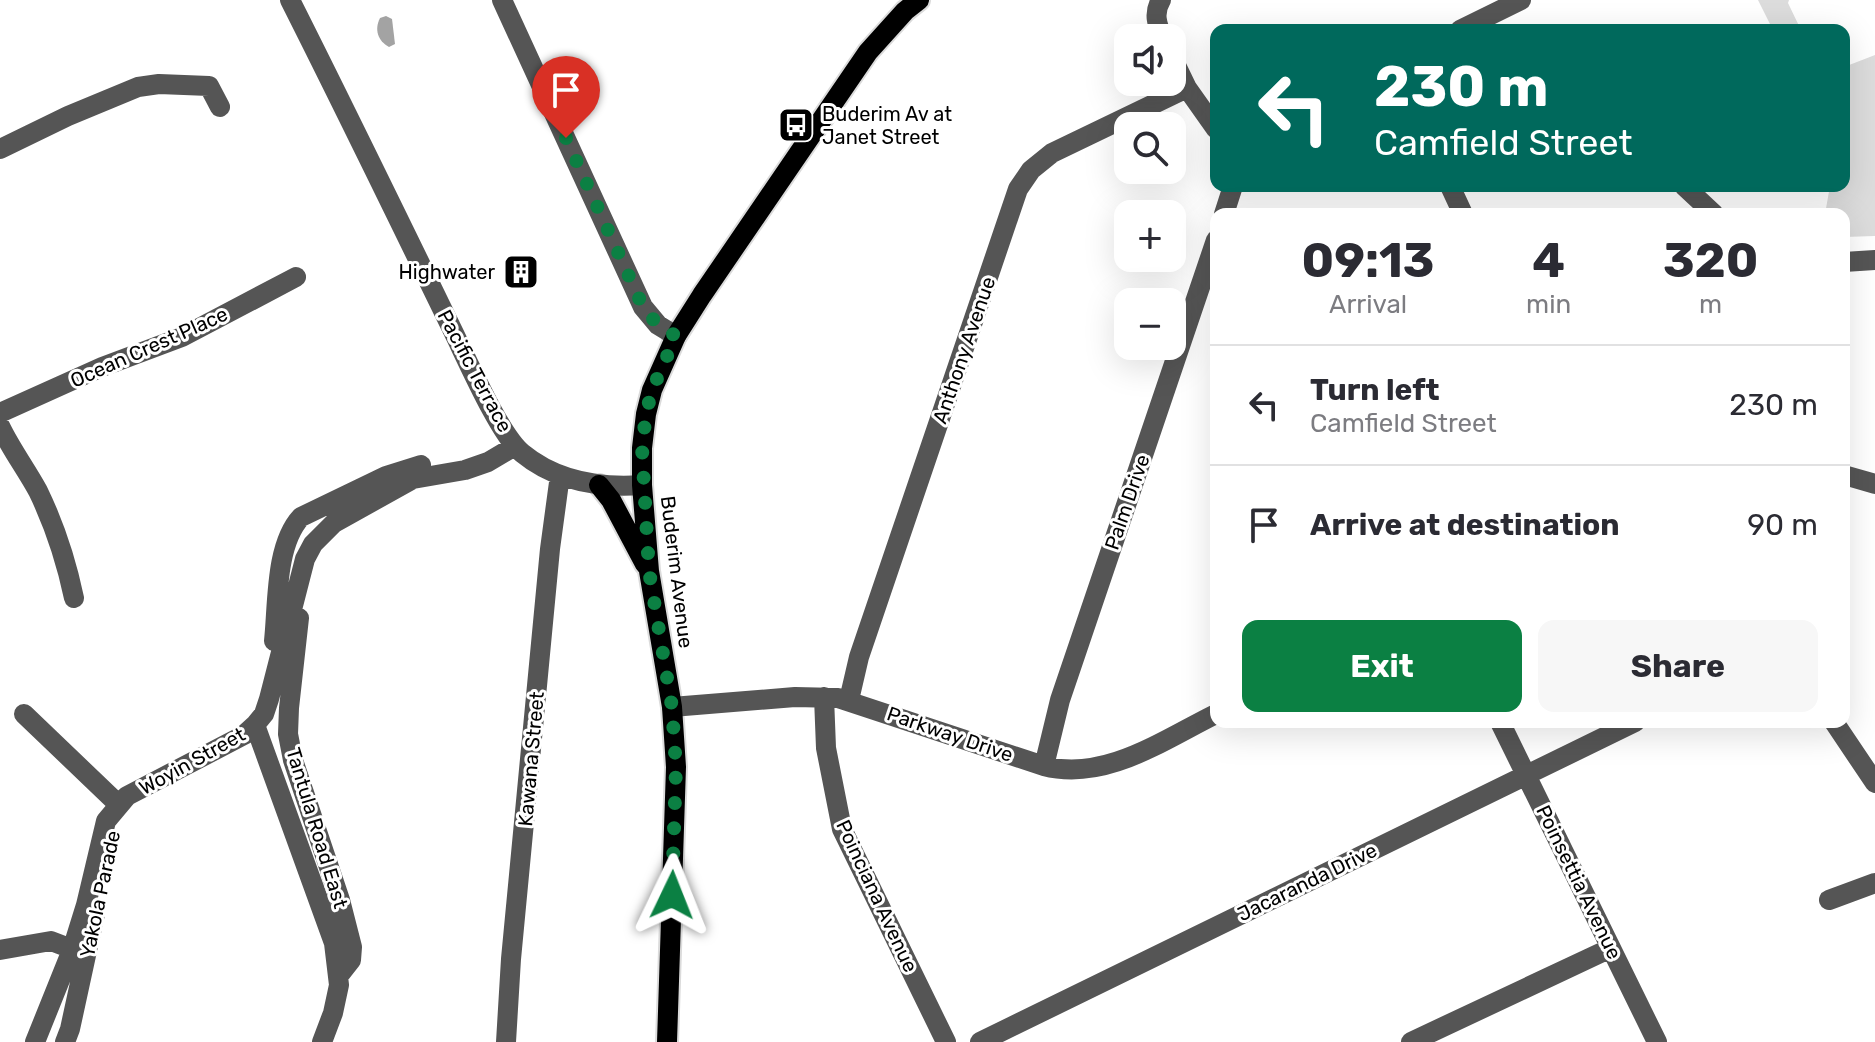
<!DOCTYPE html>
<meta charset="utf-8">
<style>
body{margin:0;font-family:Rubik,sans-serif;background:#f7f7f7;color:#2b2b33;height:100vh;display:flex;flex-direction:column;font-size:30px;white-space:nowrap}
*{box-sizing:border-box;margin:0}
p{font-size:26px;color:#7c7c81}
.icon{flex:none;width:44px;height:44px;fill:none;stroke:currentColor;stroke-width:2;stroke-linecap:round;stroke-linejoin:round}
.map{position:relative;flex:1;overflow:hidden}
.sheet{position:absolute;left:1210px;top:208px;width:640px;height:520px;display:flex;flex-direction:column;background:#fff;border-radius:16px;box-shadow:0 8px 32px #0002}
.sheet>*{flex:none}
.banner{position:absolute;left:1210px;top:24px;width:640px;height:168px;border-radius:16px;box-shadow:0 8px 32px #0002;background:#00695c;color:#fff;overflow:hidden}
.buttons{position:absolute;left:1114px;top:24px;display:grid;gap:16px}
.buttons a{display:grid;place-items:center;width:72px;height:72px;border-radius:16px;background:#fff;box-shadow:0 8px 32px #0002;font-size:40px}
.pin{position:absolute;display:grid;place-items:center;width:68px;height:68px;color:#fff;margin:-82px -34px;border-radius:50% 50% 50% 0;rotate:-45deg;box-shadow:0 0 8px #0007}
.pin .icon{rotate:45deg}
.me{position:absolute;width:88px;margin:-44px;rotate:2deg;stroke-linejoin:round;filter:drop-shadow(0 0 6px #0008)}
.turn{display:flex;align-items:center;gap:28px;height:168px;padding:0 32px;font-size:36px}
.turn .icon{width:104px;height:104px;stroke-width:2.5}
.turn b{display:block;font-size:56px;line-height:68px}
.eta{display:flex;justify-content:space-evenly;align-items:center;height:136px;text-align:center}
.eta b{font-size:48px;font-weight:700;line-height:56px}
.action{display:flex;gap:16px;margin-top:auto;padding:16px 32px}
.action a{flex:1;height:92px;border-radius:16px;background:#0b8043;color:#fff;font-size:32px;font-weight:700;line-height:92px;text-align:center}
.action a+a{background:#f7f7f7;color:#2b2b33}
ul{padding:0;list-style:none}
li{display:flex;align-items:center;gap:24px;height:120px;padding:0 32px;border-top:2px solid #e1e1e2}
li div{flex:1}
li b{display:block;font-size:30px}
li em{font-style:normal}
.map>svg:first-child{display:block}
.green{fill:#dcdcdc}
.water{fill:#a3a3a3}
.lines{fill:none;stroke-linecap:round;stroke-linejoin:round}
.major-casing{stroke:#dbdbdb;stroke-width:24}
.minor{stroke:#555;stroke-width:20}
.major{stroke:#000;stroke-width:20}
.route{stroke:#0b8043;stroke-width:14;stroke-dasharray:0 25.2}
.labels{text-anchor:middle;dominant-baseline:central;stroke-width:6;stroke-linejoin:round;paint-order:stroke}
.poi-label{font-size:20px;fill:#000;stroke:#fff;text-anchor:start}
.street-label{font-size:20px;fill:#000;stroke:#fff}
</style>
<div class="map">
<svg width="1875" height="1042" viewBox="0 0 1875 1042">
<rect width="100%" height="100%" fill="#fff"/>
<path class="green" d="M1758,0H1789L1788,3L1801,30H1773Z
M1875,55V236L1844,237V214H1825L1830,186H1844V67Z"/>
<path class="water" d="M386,16L392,19L395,44L389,47C378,41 374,30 380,18Z"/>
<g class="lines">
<defs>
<path id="major" d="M599,485L611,500L645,564
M667,1042L676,767L672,707L649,571L642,485V448L646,414L652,390L676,336L702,295L868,52L905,11L919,0"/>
</defs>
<use href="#major" class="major-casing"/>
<path class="minor" d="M290,0C345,109 398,218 451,327C466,357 499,434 522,453C556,481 600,488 642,485
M502,0L643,307L658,325L676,336
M1161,0C1153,13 1157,25 1163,38
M1460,30L1521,0
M1172,57L1187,88L1216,129
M0,149L68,116L138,87L159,84L209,86L220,107
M1450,186L1463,214
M1684,186L1714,214
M1224,214L1233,186
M1844,262L1875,260
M0,413L102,367L182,337L296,277
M0,426C11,449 26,469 38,491C55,526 66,560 74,598
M1844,475L1875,484
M299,618L289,708L288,734L293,760L340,900L352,947L351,960L340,974
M274,641C278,604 275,545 301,517L386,476L421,465
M824,697L826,748L842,829L946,1042
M849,700L859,657L1018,189L1031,170L1052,153L1187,88
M672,707L795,697L838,698L1044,766C1105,782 1163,740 1216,714
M24,714L118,804
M1500,722L1657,1042
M1834,722L1875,783
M1044,766L1060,700L1216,240
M1829,900L1875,883
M0,950L51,941L85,954
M35,1042L72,950L86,905L106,821L127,796L244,735L255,725
M65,1042L70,1029L95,914
M322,1042L333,1013L339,985L334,943L255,725L264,714L269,699L305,559L313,544L334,523L413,479L465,470L488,462L515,446
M506,1042L511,959L550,549L560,475
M980,1042L1635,722
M1411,1042L1611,948"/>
<use href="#major" class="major"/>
</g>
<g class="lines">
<path class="route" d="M566,138L643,307L658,325L676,336L652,390L646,414L642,448L649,571L672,707L676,767L672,895"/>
</g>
<defs>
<symbol id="bus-square" viewBox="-11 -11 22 22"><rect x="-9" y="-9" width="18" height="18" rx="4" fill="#000" stroke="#fff"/><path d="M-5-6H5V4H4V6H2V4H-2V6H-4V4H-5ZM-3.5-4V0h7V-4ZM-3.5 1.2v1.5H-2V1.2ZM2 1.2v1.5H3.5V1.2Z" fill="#fff"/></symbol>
<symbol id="building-square" viewBox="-11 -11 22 22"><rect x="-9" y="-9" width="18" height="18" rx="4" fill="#000" stroke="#fff"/><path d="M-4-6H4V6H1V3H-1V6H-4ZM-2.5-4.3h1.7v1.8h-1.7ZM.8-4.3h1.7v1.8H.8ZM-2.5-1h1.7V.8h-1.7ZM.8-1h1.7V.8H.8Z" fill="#fff"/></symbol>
</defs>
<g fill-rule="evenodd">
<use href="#bus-square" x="776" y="105" width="40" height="40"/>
<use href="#building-square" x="501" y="252" width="40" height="40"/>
</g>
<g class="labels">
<g class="poi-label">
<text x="822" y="114">Buderim Av at<tspan x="822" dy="23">Janet Street</tspan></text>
<text x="495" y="272" text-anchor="end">Highwater</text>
</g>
<g class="street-label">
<text transform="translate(149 347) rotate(-24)">Ocean Crest Place</text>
<text transform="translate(964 350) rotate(-71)">Anthony Avenue</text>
<text transform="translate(475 371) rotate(62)">Pacific Terrace</text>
<text transform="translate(1127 502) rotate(-71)">Palm Drive</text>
<text transform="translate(677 572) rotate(83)">Buderim Avenue</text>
<text transform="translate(950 734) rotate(19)">Parkway Drive</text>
<text transform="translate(531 759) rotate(-85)">Kawana Street</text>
<text transform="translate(192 761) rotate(-29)">Woyin Street</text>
<text transform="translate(317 828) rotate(73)">Tantula Road East</text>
<text transform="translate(1307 882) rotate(-26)">Jacaranda Drive</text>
<text transform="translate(1579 882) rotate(64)">Poinsettia Avenue</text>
<text transform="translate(100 894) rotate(-78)">Yakola Parade</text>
<text transform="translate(877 896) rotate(65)">Poinciana Avenue</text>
</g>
</g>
</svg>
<div class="buttons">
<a><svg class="icon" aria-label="sound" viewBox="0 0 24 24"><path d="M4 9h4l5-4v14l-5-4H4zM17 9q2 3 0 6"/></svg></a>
<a><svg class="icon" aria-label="search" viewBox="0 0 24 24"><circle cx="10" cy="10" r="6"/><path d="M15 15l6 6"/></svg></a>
<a>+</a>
<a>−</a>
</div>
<div class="pin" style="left:566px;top:138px;background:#d93025"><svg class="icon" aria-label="arrive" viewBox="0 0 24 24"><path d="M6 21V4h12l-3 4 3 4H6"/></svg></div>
<svg class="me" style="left:672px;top:895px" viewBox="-20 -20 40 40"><path d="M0-17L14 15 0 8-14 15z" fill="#0b8043" stroke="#fff" stroke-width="4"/></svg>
<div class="banner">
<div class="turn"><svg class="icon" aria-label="left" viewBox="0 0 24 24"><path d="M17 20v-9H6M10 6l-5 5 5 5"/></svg><div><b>230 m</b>Camfield Street</div></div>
</div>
<section class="sheet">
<div class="eta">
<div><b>09:13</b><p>Arrival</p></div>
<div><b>4</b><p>min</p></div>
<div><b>320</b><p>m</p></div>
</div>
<ul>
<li><svg class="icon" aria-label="left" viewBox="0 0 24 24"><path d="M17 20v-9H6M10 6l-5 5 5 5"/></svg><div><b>Turn left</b><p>Camfield Street</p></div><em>230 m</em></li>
<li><svg class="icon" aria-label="arrive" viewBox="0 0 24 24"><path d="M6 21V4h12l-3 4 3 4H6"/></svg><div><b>Arrive at destination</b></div><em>90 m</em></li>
</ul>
<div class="action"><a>Exit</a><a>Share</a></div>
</section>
</div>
